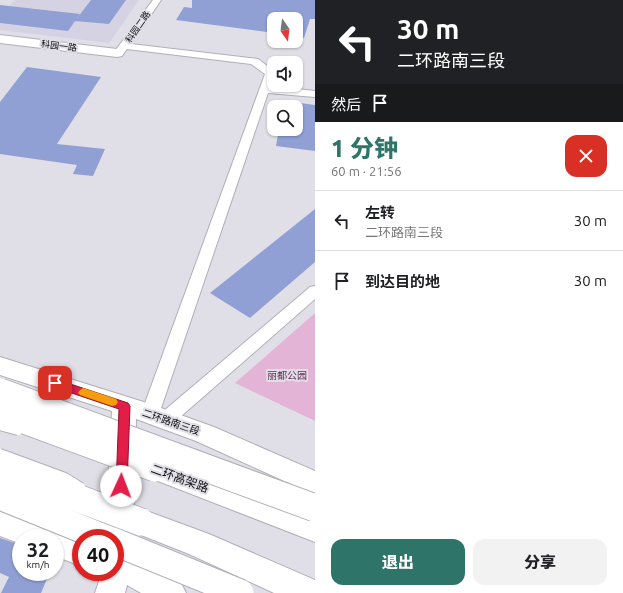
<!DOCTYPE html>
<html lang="zh">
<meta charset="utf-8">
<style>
body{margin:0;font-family:Ubuntu,"Noto Sans SC",sans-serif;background:#f2f2f2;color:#202124;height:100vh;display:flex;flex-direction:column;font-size:15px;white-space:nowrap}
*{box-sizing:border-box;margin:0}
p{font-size:13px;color:#757577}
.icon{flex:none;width:22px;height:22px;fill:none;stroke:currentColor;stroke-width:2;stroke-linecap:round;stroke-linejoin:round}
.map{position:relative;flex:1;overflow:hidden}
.side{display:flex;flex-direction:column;background:#fff;width:308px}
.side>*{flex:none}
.hud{background:#202124;color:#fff;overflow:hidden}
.needle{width:26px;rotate:166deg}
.fabs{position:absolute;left:267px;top:12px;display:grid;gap:8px}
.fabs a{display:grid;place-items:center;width:36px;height:36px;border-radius:8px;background:#fff;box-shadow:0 1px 3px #0004;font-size:20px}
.speed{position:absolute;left:12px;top:529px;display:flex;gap:8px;font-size:20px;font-weight:700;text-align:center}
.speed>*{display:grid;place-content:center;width:52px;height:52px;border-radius:50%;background:#fff;box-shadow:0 1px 3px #0004;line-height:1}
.speed small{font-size:10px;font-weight:400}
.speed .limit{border:6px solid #d22;background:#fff;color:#111}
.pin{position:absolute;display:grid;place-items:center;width:34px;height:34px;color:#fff;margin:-17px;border-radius:8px;box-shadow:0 2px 6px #0006}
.me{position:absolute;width:44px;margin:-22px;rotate:2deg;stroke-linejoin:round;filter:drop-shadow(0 0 3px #0008)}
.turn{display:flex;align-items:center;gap:14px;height:84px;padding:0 16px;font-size:18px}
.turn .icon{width:52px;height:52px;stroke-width:2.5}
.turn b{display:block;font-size:28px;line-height:34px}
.then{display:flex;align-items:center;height:38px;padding:0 16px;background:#0003;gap:8px;font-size:15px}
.round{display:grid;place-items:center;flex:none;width:42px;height:42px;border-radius:12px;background:#f2f2f2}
.headline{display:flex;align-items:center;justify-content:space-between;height:68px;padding:0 16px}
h1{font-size:24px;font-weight:800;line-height:30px;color:#2e7468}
.primary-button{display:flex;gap:8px;margin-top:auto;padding:8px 16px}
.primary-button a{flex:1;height:46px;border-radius:12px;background:#2e7468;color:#fff;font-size:16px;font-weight:800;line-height:46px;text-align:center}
.primary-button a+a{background:#f2f2f2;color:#202124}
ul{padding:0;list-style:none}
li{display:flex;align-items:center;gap:12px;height:60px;padding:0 16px;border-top:1px solid #e0e0e0}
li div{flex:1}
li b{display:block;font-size:15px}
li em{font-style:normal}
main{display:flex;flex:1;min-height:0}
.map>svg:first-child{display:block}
.built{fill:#d5d3e3}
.green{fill:#e3b4d5}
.building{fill:#90a0d4}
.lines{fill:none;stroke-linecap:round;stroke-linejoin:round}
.street-casing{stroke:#b0afb7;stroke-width:2}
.secondary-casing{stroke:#b0afb7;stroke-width:2}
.highway-casing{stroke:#b0afb7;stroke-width:2}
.street{fill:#fff;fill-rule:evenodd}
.secondary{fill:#fff;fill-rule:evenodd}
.highway{fill:#fff;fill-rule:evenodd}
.lane-bridge-casing{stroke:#b0afb7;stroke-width:10;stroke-linecap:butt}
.highway-bridge-casing{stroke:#b0afb7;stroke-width:29;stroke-linecap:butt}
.lane-bridge{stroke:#fff;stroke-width:8}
.highway-bridge{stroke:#fff;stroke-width:27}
.route{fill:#e11d48;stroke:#92132f}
.slow{fill:#f59e0b}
.labels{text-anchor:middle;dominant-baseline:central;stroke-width:4;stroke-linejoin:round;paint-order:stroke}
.far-street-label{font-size:9px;fill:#0e0e10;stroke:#e0dfe7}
.park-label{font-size:10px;fill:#672958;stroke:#e0dfe7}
.street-label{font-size:10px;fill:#0e0e10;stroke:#e0dfe7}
.near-street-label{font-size:12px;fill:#0e0e10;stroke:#e0dfe7}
</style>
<main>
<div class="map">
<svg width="315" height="593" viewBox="0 0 315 593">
<rect width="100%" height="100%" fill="#e0dfe7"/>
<path class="built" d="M15,0H139L109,43L0,30V15Z"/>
<path class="green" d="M315,313V421L235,383Z"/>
<path class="building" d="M91,0H126L109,24L75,21Z
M192,0H315V19H310L304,38L296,37V19H274V33L176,20L184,7L192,8Z
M0,5L80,14L68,31L0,23Z
M27,67L101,77L57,144L105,149L93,176L73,174L77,165L0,154V102Z
M285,101L315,105V151L276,146L279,129H296V107H284Z
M315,209V262L250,318L210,293Z
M0,538L21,545V572H50L41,593H1L9,577L0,573Z"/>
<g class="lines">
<defs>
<path id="street" d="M153,0H161L131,44L258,59L274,71L271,86L315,91V97L268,93L159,414L156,419L150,421L144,419L141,414L265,74L251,64L127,49L124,53H116L115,51Z
M315,286V299L171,425L165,427L159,425L156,420L159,415L310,287Z"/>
<path id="secondary" d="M0,35L117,49L122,50L124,53L122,56L117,57L0,43Z
M0,357L150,404L214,427L315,471V495L196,441L136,419L133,558L181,583L186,593H141L127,585L125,593H95L102,572H115V538H105L112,411L0,375Z
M0,510L51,529L52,531L55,530L81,538V566L55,556V538H21V544L0,536Z"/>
<path id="highway" d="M155,456L315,514V542L145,476L141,468L145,460Z
M141,509L209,534L315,580V593H274L189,554L131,531L127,522L131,513Z"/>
</defs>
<use href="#street" class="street-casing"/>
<use href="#secondary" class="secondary-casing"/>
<use href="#highway" class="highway-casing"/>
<use href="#street" class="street"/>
<use href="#secondary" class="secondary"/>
<use href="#highway" class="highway"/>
<defs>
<path id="lane-bridge" d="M0,426L18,431
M0,453L65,477L81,487"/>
<path id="highway-bridge" d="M0,392L315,508
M0,411L155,468
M0,469L141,522
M0,496L104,538
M115,542L240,593"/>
</defs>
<use href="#lane-bridge" class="lane-bridge-casing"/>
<use href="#highway-bridge" class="highway-bridge-casing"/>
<use href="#lane-bridge" class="lane-bridge"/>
<use href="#highway-bridge" class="highway-bridge"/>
</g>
<path class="route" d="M55,379L128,403L130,406L127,486L125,489L121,491L117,489L116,486L119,409L51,386L50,383L51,380Z"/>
<path class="slow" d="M83,388L116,399L118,402L116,405L112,406L80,395L78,393L80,390Z"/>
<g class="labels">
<g class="far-street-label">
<text transform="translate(138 27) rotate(-55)">科园二路</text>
<text transform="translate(59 46) rotate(7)">科园一路</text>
</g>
<g class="park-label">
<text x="287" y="375">丽都公园</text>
</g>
<g class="street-label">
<text transform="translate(171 422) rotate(19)">二环路南三段</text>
</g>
<g class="near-street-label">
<text transform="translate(180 478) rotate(20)">二环高架路</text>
</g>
</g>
</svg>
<div class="fabs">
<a><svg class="needle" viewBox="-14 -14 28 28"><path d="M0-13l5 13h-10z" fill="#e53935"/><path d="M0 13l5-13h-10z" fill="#757577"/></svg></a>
<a><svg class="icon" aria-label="sound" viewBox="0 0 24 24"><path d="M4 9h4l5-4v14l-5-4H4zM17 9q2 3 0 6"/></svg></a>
<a><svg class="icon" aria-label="search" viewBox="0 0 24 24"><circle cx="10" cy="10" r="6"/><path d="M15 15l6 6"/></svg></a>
</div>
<div class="speed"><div>32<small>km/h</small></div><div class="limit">40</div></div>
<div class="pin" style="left:55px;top:383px;background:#d93025"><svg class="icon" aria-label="arrive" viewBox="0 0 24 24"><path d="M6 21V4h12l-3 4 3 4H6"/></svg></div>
<svg class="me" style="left:121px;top:486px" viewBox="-20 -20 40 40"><circle r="19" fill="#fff"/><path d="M0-13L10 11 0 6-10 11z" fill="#e11d48"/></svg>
</div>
<section class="side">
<div class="hud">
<div class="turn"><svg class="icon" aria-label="left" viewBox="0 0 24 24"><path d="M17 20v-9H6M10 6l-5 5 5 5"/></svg><div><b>30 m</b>二环路南三段</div></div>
<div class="then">然后<svg class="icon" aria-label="arrive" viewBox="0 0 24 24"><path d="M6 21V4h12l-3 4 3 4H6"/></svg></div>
</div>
<div class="headline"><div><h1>1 分钟</h1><p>60 m · 21:56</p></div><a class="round" style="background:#d93025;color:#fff"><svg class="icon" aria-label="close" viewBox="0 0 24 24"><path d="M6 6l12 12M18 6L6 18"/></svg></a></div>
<ul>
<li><svg class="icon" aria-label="left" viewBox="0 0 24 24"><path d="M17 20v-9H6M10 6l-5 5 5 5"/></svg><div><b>左转</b><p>二环路南三段</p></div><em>30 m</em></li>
<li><svg class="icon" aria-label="arrive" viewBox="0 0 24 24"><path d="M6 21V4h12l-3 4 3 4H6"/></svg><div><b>到达目的地</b></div><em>30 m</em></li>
</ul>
<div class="primary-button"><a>退出</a><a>分享</a></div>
</section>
</main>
